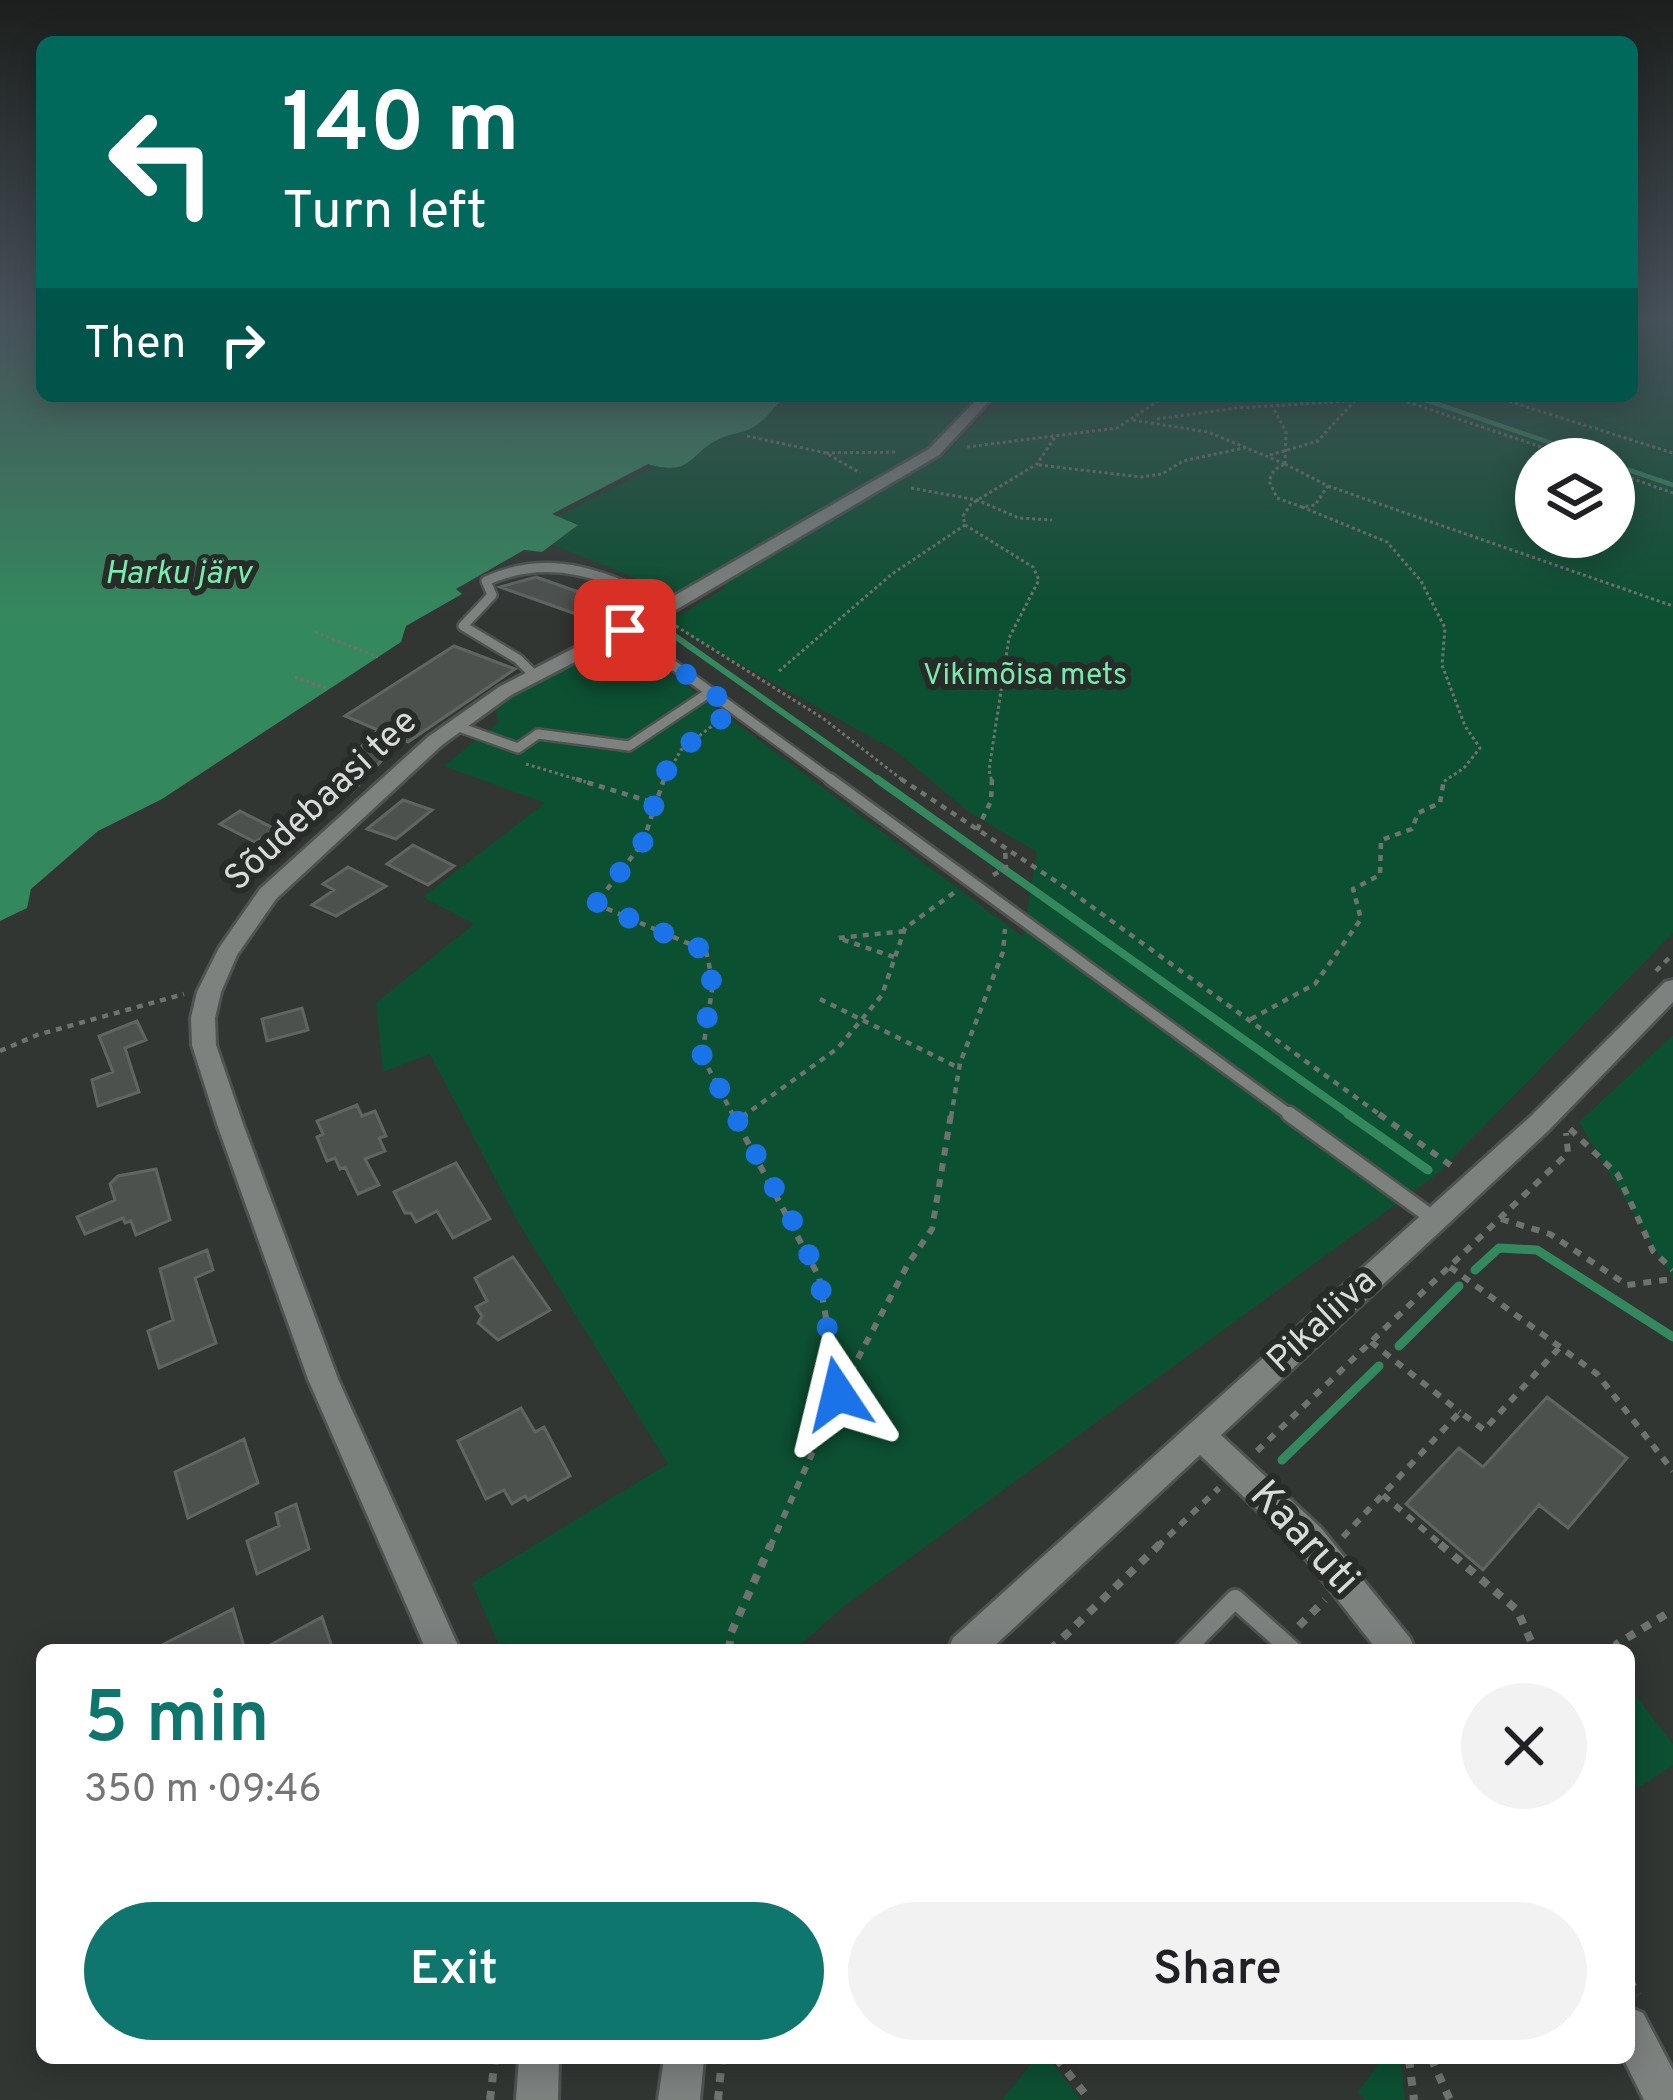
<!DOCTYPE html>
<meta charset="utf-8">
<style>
body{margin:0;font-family:Overpass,sans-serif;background:#f2f2f2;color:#202124;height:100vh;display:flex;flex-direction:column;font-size:45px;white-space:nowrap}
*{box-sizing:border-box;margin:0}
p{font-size:39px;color:#757577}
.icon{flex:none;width:66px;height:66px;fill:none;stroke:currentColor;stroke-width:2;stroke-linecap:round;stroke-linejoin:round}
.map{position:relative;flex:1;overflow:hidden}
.panel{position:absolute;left:36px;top:1644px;width:1599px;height:420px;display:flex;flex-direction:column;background:#fff;border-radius:18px;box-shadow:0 6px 30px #0003}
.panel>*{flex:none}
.top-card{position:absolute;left:36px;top:36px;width:1602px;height:366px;border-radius:18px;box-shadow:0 6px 30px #0003;background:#00695c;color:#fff;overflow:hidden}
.controls{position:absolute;left:1515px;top:438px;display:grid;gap:24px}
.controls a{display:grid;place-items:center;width:120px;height:120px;border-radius:50%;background:#fff;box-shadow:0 6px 30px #0003;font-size:60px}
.pin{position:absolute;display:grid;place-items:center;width:102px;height:102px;color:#fff;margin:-51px;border-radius:24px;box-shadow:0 6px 18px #0006}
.me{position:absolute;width:132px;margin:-66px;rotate:350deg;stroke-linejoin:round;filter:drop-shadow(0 0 9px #0008)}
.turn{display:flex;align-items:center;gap:42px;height:252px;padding:0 48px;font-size:54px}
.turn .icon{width:156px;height:156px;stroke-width:2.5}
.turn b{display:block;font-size:84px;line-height:102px}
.then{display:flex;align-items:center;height:114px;padding:0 48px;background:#0003;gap:24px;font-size:45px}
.round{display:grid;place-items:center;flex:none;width:126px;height:126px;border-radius:63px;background:#f2f2f2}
.headline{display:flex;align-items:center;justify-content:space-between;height:204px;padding:0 48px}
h1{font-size:72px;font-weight:600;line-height:90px;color:#0f766e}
.primary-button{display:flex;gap:24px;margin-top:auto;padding:24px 48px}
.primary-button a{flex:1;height:138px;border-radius:72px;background:#0f766e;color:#fff;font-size:48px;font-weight:600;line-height:138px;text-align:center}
.primary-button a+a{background:#f2f2f2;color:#202124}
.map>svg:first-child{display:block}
.green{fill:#0c5032;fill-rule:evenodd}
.water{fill:#34885e}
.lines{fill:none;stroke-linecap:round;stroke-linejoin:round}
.stream-far3{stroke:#34885e;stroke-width:4.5}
.stream-far2{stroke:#34885e;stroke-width:6}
.stream-far1{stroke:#34885e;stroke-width:8}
.stream{stroke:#34885e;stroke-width:9}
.building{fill:#4c514e;stroke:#606562;stroke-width:3}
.lane-far3-casing{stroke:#4e5250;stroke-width:14}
.lane-far2-casing{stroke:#4e5250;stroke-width:16}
.lane-far1-casing{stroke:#4e5250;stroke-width:20}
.lane-casing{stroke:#4e5250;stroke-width:24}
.street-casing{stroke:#4e5250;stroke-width:6}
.path-far3{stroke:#6e7370;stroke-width:3;stroke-dasharray:3 3;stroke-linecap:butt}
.path-far2{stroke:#6e7370;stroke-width:4.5;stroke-dasharray:6 6;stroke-linecap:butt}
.path-far1{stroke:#6e7370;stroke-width:6;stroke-dasharray:8 8;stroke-linecap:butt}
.path{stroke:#6e7370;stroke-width:8;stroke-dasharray:9 9;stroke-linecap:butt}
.lane-far3{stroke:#7d827f;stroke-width:9}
.lane-far2{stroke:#7d827f;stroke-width:10}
.lane-far1{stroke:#7d827f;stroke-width:14}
.lane{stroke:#7d827f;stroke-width:18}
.street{fill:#7d827f;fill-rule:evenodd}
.route{stroke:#1a73e8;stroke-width:21;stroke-dasharray:0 37.8}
.labels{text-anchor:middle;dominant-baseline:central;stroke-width:12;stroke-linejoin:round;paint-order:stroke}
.far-park-label{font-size:30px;fill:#79eaae;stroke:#272c29}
.far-water-label{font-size:33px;font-style:italic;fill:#7aebaf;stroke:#272c29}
.street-label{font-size:36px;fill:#d8dbd9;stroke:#272c29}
.near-street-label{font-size:42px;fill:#d8dbd9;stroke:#272c29}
</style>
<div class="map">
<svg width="1673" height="2100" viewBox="0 0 1673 2100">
<rect width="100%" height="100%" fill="#313633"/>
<path class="green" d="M1632,319H1673V933L1436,1175L844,1606L795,1650H501L472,1583L668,1464L518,1222L430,1054L383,1072L376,1003L474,924L423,897L545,803L444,766L499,722L496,711L523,689L622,638L1023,937L1037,852L969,812L896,751L667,623L725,588L721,579L943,456L1001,396H1632ZM1536,459H1614V537H1536Z
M730,396H979L925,451L678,595L553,545L577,525L557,517L653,467L648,464Z
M1673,1035V1279L1579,1122Z
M1629,1687L1673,1744V1765L1638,1788L1629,1776Z
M1036,2058H1048L1081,2100H1002Z
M1371,2058H1401L1405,2100H1365L1358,2092L1377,2066Z"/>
<path class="water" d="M0,319H42V396H792C775,402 776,408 764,419C748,434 740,431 724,437C689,450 695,478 648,464L552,514L578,525L542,552L524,550L456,589L462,594L406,626L401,642L162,799L98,831L31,889L27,908L0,921Z"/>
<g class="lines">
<path class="stream-far3" d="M1414,396L1598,459
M1614,465L1673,485"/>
<path class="stream-far2" d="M655,622L881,782"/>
<path class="stream-far1" d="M877,779L1353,1117"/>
<path class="stream" d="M1348,1114L1428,1170
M1475,1270L1499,1248L1537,1250L1673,1337
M1399,1346L1459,1286
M1282,1460L1379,1366"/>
</g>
<path class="building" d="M536,577L613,604L590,619L500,587Z
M454,646L515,669L408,742L402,739L350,794L320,788L378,730L345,716Z
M403,800L432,810L396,839L367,829Z
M240,811L275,829L255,842L220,824Z
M413,845L454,866L428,885L387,864Z
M348,867L386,886L336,916L312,905L334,890L323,884Z
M302,1008L308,1030L267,1041L262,1019Z
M137,1021L146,1040L125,1048L139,1092L98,1106L92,1080L113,1072L99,1036Z
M357,1105L362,1116L375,1111L386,1136L379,1138L385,1151L365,1159L379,1185L358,1194L345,1167L340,1169L335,1158L327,1161L317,1137L323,1134L317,1121Z
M456,1163L490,1219L453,1238L437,1211L416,1222L411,1213H405L394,1192Z
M156,1169L170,1220L136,1235L131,1221L125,1223L123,1218L85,1234L77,1217L115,1200L110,1184L118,1176Z
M207,1250L213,1270L195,1278L216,1343L159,1368L148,1331L173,1320L160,1269Z
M513,1257L550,1310L498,1340L478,1323L482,1316L476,1307L487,1301L475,1278Z
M1547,1397L1627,1458L1568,1528L1539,1505L1483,1570L1406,1504L1459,1448L1483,1467Z
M521,1408L535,1432L544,1427L570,1476L528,1500L525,1496L512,1504L504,1490L486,1499L458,1441Z
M244,1439L258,1483L188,1518L175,1472Z
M296,1504L309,1549L257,1574L247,1541L279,1526L276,1513Z
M233,1609L245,1650H152Z
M322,1617L333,1650H261Z"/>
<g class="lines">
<defs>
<path id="lane-far3" d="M625,630L834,782
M535,676L518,659L463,626L492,595L486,581C552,551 608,576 669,607
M456,726L518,748L538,734L629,746L710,692"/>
<path id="lane-far2" d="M830,779L1293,1117"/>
<path id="lane-far1" d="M1289,1114L1434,1219"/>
<path id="lane" d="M1185,1650L1235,1599L1292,1650"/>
<path id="street" d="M980,396H994L939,455L679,608L511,695L442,745L276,899L237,955L221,992L215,1018L216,1045L243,1124L338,1379L460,1650H426L308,1379L217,1124L192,1045L191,1018L197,992L219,948L260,889L428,737L499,687L667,600L929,449Z
M1673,980V1002L1548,1131L1221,1435L1321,1528L1410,1638L1415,1650H1377L1299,1550L1200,1455L990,1650H948L953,1638L1530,1117L1665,982Z
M1629,2007L1643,2013L1673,2070V2100H1644L1623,2058H1629Z
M519,2058H559L558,2100H516Z
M664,2058H704L700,2100H658Z"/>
</defs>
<use href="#lane-far3" class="lane-far3-casing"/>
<use href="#lane-far2" class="lane-far2-casing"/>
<use href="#lane-far1" class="lane-far1-casing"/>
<use href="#lane" class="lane-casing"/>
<use href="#street" class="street-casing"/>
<path class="path-far3" d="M1492,396L1673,453
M1279,405L1275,411L1286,432L1285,464
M1157,419L1237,408L1396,398L1577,459
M1133,420L1208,432L1285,464
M747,436L826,453L860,473
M967,447L1117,428L1166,396
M826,453L896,452
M1270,455L1318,441L1359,396
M1285,464L1328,486L1315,505L1302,507L1277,498L1269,481L1274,470Z
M1039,465L1141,477L1162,474L1183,461L1244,448
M1614,472L1673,493
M1328,486L1673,606
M911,488L977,500L1019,518L1052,520
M1302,507L1387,542L1421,581L1445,628L1442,665L1465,726L1480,748L1464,768L1443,782
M965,525L1033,567L1039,580L1009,638L989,770L992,782
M676,626L824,719L905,782
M315,632L378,657
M779,671L892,574L965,525L963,516L971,504L1037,464L1055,437
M295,677L329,689
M526,764L586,782
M663,782L681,750L721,719"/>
<path class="path-far2" d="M576,779L658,804
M664,779L643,842L596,904L706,951L713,983L702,1056L734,1117
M901,779L1066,888L1383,1117
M977,830L991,801L992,779
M993,875L1006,868L1005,848
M894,957L838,938L905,931
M1656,971L1673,954
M820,999L959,1068
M1251,1019L1315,984L1361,919L1353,889L1380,875L1381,840L1412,829L1418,813L1440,803L1444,779
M0,1051L37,1035L184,994
M742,1117L838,1048L882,995L905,928L955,892
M951,1117L960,1063L1003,952L1005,929"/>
<path class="path-far1" d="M733,1114L736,1120
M747,1114L736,1120L819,1277L839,1394
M1379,1114L1453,1167
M1570,1129L1618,1175L1653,1251L1673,1270
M1501,1219L1550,1234L1627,1285L1673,1279
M1450,1267L1597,1374L1673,1471
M1371,1342L1460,1412
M1257,1451L1568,1153L1566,1133
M1383,1495L1444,1547
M1343,1537L1460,1412L1484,1430L1560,1347
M770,1547L839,1394L908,1264L932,1229L951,1114
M1157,1547L1219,1488"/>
<path class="path" d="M1440,1544L1517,1610L1535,1650
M1299,1626L1325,1600
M729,1650L731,1633L771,1544
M1050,1650L1160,1544
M1615,1650L1617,1644L1673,1610
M1629,1979L1638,1995
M1056,2058L1090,2100
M1431,2058L1450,2100
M1409,2059L1414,2100
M490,2100L495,2058
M718,2100L722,2058"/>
<use href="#lane-far3" class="lane-far3"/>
<use href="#lane-far2" class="lane-far2"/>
<use href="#lane-far1" class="lane-far1"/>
<use href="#lane" class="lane"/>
<use href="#street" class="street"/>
</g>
<linearGradient id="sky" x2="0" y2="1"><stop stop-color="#1b1e1c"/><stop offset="0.52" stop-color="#48525b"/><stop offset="1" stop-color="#48525b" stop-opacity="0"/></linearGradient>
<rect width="1673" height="613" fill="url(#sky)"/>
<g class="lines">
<path class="route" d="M625,630L734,709L681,750L663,776L643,842L596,904L706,951L712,983L702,1056L796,1227L819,1277L838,1394"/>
</g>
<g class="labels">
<g class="far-park-label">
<text x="1025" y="676">Vikimõisa mets</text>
</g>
<g class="far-water-label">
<text x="178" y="575">Harku järv</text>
</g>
<g class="street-label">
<text transform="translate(322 801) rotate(-43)">Sõudebaasi tee</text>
<text transform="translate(1323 1322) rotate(-43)">Pikaliiva</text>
</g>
<g class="near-street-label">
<text transform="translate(1303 1539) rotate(47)">Kaaruti</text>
</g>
</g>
</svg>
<div class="controls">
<a><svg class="icon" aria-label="layers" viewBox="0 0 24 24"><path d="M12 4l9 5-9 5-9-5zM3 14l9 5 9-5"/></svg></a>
</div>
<div class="pin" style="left:625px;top:630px;background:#d93025"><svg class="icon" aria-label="arrive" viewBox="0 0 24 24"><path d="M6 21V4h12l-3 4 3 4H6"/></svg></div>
<svg class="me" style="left:838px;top:1394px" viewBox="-20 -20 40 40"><path d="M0-17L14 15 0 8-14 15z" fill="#1a73e8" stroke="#fff" stroke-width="4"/></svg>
<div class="top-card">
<div class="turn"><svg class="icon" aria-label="left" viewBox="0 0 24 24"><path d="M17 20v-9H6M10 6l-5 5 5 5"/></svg><div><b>140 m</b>Turn left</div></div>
<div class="then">Then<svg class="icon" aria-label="right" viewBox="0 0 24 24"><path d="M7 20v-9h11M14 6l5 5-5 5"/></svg></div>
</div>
<section class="panel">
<div class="headline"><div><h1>5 min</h1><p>350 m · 09:46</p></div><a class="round"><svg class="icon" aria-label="close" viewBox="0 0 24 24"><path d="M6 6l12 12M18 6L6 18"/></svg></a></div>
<div class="primary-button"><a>Exit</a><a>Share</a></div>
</section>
</div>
